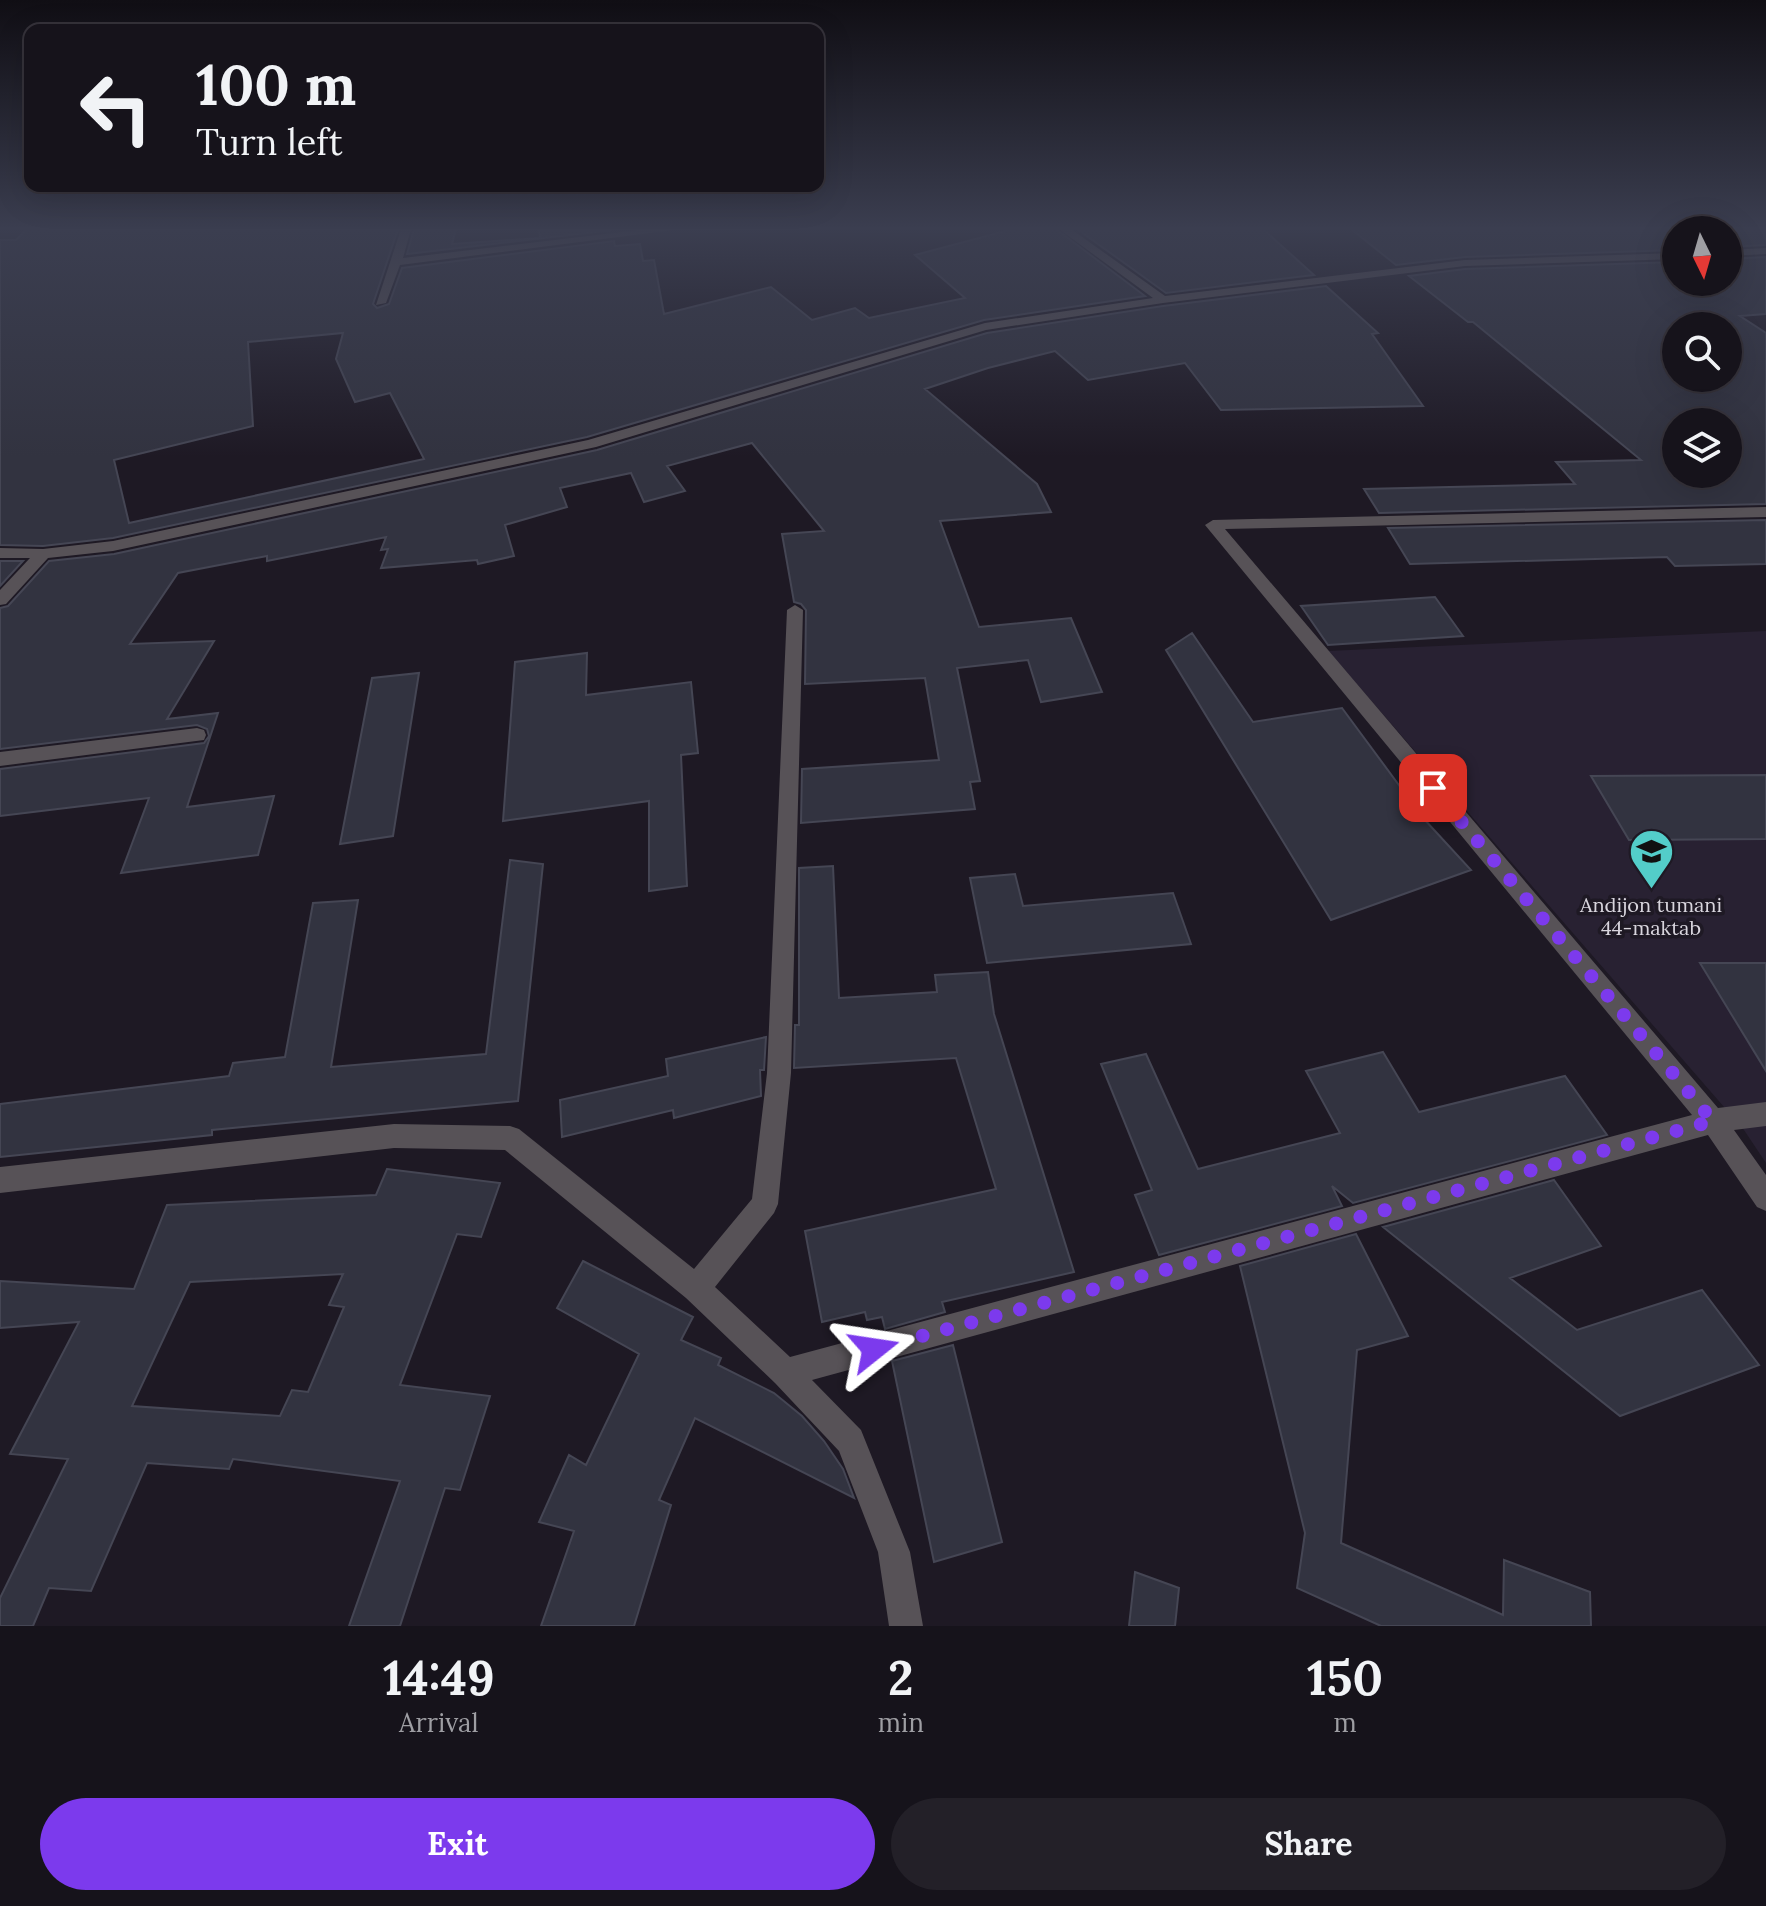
<!DOCTYPE html>
<style>
body{margin:0;font-family:Lora,serif;background:#232028;color:#f1f3f6;height:100vh;display:flex;flex-direction:column;font-size:30px;white-space:nowrap}
*{box-sizing:border-box;margin:0}
p{font-size:26px;color:#9e9ea3}
.icon{flex:none;width:44px;height:44px;fill:none;stroke:currentColor;stroke-width:2;stroke-linecap:round;stroke-linejoin:round}
.map{position:relative;height:1626px;overflow:hidden}
.drawer{display:flex;flex-direction:column;background:#16131b;flex:1}
.drawer>*{flex:none}
.banner{position:absolute;left:24px;top:24px;width:800px;height:168px;border-radius:16px;box-shadow:0 8px 32px #0002,0 0 0 2px #35323a;background:#16131b;color:#f1f3f6;overflow:hidden}
.needle{width:52px;rotate:175deg}
.fabs{position:absolute;left:1662px;top:216px;display:grid;gap:16px}
.fabs a{display:grid;place-items:center;width:80px;height:80px;border-radius:50%;background:#16131b;box-shadow:0 8px 32px #0002,0 0 0 2px #35323a;font-size:40px}
.pin{position:absolute;display:grid;place-items:center;width:68px;height:68px;color:#fff;margin:-34px;border-radius:16px;box-shadow:0 4px 12px #0006}
.me{position:absolute;width:88px;margin:-44px;rotate:75deg;stroke-linejoin:round;filter:drop-shadow(0 0 6px #0008)}
.turn{display:flex;align-items:center;gap:28px;height:168px;padding:0 40px;font-size:36px}
.turn .icon{width:104px;height:104px;stroke-width:2.5}
.turn b{display:block;font-size:56px;line-height:68px}
.eta{display:flex;justify-content:space-evenly;align-items:center;height:136px;text-align:center}
.eta b{font-size:48px;font-weight:800;line-height:56px}
.action{display:flex;gap:16px;margin-top:auto;padding:16px 40px}
.action a{flex:1;height:92px;border-radius:48px;background:#7c3aed;color:#fff;font-size:32px;font-weight:800;line-height:92px;text-align:center}
.action a+a{background:#232028;color:#f1f3f6}
.map>svg:first-child{display:block}
.built{fill:#282132}
.building{fill:#323340;stroke:#454654;stroke-width:2;fill-rule:evenodd}
.lines{fill:none;stroke-linecap:round;stroke-linejoin:round}
.minor{fill:#575257;fill-rule:evenodd}
.route{stroke:#7c3aed;stroke-width:14;stroke-dasharray:0 25.2}
.labels{text-anchor:middle;dominant-baseline:central;stroke-width:7;stroke-linejoin:round;paint-order:stroke}
.poi-label{font-size:20px;fill:#d8d5dd;stroke:#1e1924}
</style>
<div class="map">
<svg width="1766" height="1626" viewBox="0 0 1766 1626">
<rect width="100%" height="100%" fill="#1e1924"/>
<path class="built" d="M1766,631V1163L1744,1130L1328,651Z"/>
<path class="building" d="M27,229H398L373,304L377,308L389,304L402,268L614,241L615,246L640,244L643,261L654,260L664,314L771,287L812,320L855,308L869,318L965,298L915,255L1013,229H1056L1145,296L984,320L587,437L113,538L43,546L0,545V240H16ZM343,333L336,359L355,402L390,393L424,459L129,523L114,460L253,426L248,342Z
M414,229H456L452,244L540,238L539,229L612,230L407,254Z
M1077,229H1263L1314,275L1166,293Z
M1351,229H1766V245L1728,247V230H1676V250L1465,257L1396,265Z
M1766,257V314L1740,316L1766,333V504L1379,513L1364,489L1575,484L1556,462L1641,460L1473,322H1468L1409,276L1465,269L1676,262V282H1728V259ZM1676,326H1728V378H1676ZM1676,422H1728V474H1676Z
M1326,286L1378,333L1372,334L1423,406L1221,410L1185,363L1088,380L1055,351L988,368L925,389L1037,484L1051,512L940,521L979,627L1071,618L1102,692L1041,702L1028,660L957,668L980,781L970,782L975,809L801,823L802,769L939,760L925,678L805,684L806,610L801,604L794,602L782,534L824,531L752,443L667,466L685,491L644,502L631,473L560,488L567,507L505,525L514,556L478,564L477,560L381,568L388,549L381,550L386,537L267,561V556L178,573L130,644L214,641L167,719L218,713L187,807L274,796L258,855L121,873L149,798L0,816V769L204,743L209,736L207,729L197,725L0,749V608L8,606L49,561L114,554L597,450L987,333L1163,306Z
M1766,520V564L1675,566L1667,557L1410,564L1388,528Z
M0,561H23L0,586Z
M1435,597L1463,636L1328,645L1301,606Z
M1192,633L1253,722L1342,708L1424,819L1471,870L1331,920L1166,650Z
M587,653L586,695L691,682L698,753L681,755L687,886L649,891V801L503,821L515,662Z
M419,673L393,836L340,844L372,678Z
M1766,775V839L1629,840L1591,776Z
M510,860L543,864L518,1101L212,1130V1135L0,1157V1104L229,1076L233,1063L285,1057L313,903L358,900L331,1067L486,1054Z
M833,866L839,998L937,992L935,975L988,972L994,1014L1074,1272L942,1302L945,1312L885,1329L882,1317L867,1320L865,1312L822,1322L805,1231L996,1189L956,1058L794,1068L795,1025H799V868Z
M1015,874L1023,906L1173,893L1191,944L987,963L970,878Z
M1700,963H1766V1071Z
M766,1037L764,1070H760L761,1096L674,1118L673,1110L562,1137L560,1100L668,1076L666,1059Z
M1383,1052L1419,1112L1565,1076L1607,1135L1353,1203L1332,1186L1342,1206L1159,1255L1135,1195L1152,1190L1101,1064L1146,1054L1198,1169L1340,1133L1306,1071Z
M387,1169L500,1183L481,1237L457,1234L400,1385L490,1396L460,1490L445,1488L400,1626H349L400,1481L233,1459L229,1469L147,1463L91,1591L49,1588L33,1626H0V1598L68,1459L10,1454L79,1322L0,1328V1281L134,1289L167,1205L376,1195ZM343,1274L329,1305L344,1307L308,1392L292,1390L280,1416L132,1406L190,1282Z
M1554,1180L1601,1246L1510,1278L1577,1330L1702,1290L1759,1365L1620,1416L1383,1227Z
M1356,1234L1408,1336L1357,1350L1341,1543L1503,1615L1504,1560L1590,1592L1591,1626H1381L1297,1588L1305,1533L1240,1266Z
M583,1261L693,1317L681,1340L721,1358L718,1365L774,1393L802,1416L824,1441L843,1469L854,1498L695,1418L659,1500L671,1505L634,1626H541L574,1531L539,1522L569,1455L586,1465L639,1354L557,1308Z
M953,1345L1002,1542L934,1562L892,1361Z
M1135,1572L1179,1588L1175,1626H1129Z"/>
<g class="lines">
<path class="minor" d="M401,229H411L403,258L647,229H681L400,265L386,303L376,305Z
M1059,229H1071L1165,296L1465,260L1676,253V259L1465,266L1163,303L986,330L596,447L113,551L48,558L6,604L0,605V590L30,558H0V548L43,549L113,541L588,440L985,323L1153,298Z
M1766,248V254L1728,256V250Z
M1766,507V517L1225,529L1718,1108L1766,1102V1126L1734,1130L1766,1175V1211L1757,1207L1708,1135L812,1380L861,1430L910,1552L923,1626H889L878,1552L839,1451L775,1383L686,1298L505,1150L394,1148L0,1193V1167L394,1124L510,1126L519,1129L694,1269L752,1199L767,1073L787,610L795,605L803,610L791,1073L778,1204L774,1213L715,1287L790,1357L1692,1115L1205,525L1213,520Z
M197,728L204,730L206,735L204,740L0,766V752Z"/>
</g>
<linearGradient id="sky" x2="0" y2="1"><stop stop-color="#100e14"/><stop offset="0.5" stop-color="#3b3e50"/><stop offset="1" stop-color="#3b3e50" stop-opacity="0"/></linearGradient>
<rect width="1766" height="457" fill="url(#sky)"/>
<g class="lines">
<path class="route" d="M874,1349L1713,1121L1433,788"/>
</g>
<defs>
<symbol id="school-pin" viewBox="-11 -11 22 30"><path d="M0 17L-7.5 6A9.5 9.5 0 1 1 7.5 6Z" fill="#53cdc9" stroke="#1e1924"/><path d="M0-5L7-2L0 1L-7-2ZM-4 1L0 2.5L4 1V4Q0 6-4 4Z" fill="#111"/></symbol>
</defs>
<g fill-rule="evenodd">
<use href="#school-pin" x="1626" y="826" width="51" height="69"/>
</g>
<g class="labels">
<g class="poi-label">
<text x="1651" y="904">Andijon tumani<tspan x="1651" dy="23">44-maktab</tspan></text>
</g>
</g>
</svg>
<div class="fabs">
<a><svg class="needle" viewBox="-14 -14 28 28"><path d="M0-13l5 13h-10z" fill="#e53935"/><path d="M0 13l5-13h-10z" fill="#9e9ea3"/></svg></a>
<a><svg class="icon" aria-label="search" viewBox="0 0 24 24"><circle cx="10" cy="10" r="6"/><path d="M15 15l6 6"/></svg></a>
<a><svg class="icon" aria-label="layers" viewBox="0 0 24 24"><path d="M12 4l9 5-9 5-9-5zM3 14l9 5 9-5"/></svg></a>
</div>
<div class="pin" style="left:1433px;top:788px;background:#d93025"><svg class="icon" aria-label="arrive" viewBox="0 0 24 24"><path d="M6 21V4h12l-3 4 3 4H6"/></svg></div>
<svg class="me" style="left:874px;top:1349px" viewBox="-20 -20 40 40"><path d="M0-17L14 15 0 8-14 15z" fill="#7c3aed" stroke="#fff" stroke-width="4"/></svg>
<div class="banner">
<div class="turn"><svg class="icon" aria-label="left" viewBox="0 0 24 24"><path d="M17 20v-9H6M10 6l-5 5 5 5"/></svg><div><b>100 m</b>Turn left</div></div>
</div>
</div>
<section class="drawer">
<div class="eta">
<div><b>14:49</b><p>Arrival</p></div>
<div><b>2</b><p>min</p></div>
<div><b>150</b><p>m</p></div>
</div>
<div class="action"><a>Exit</a><a>Share</a></div>
</section>
